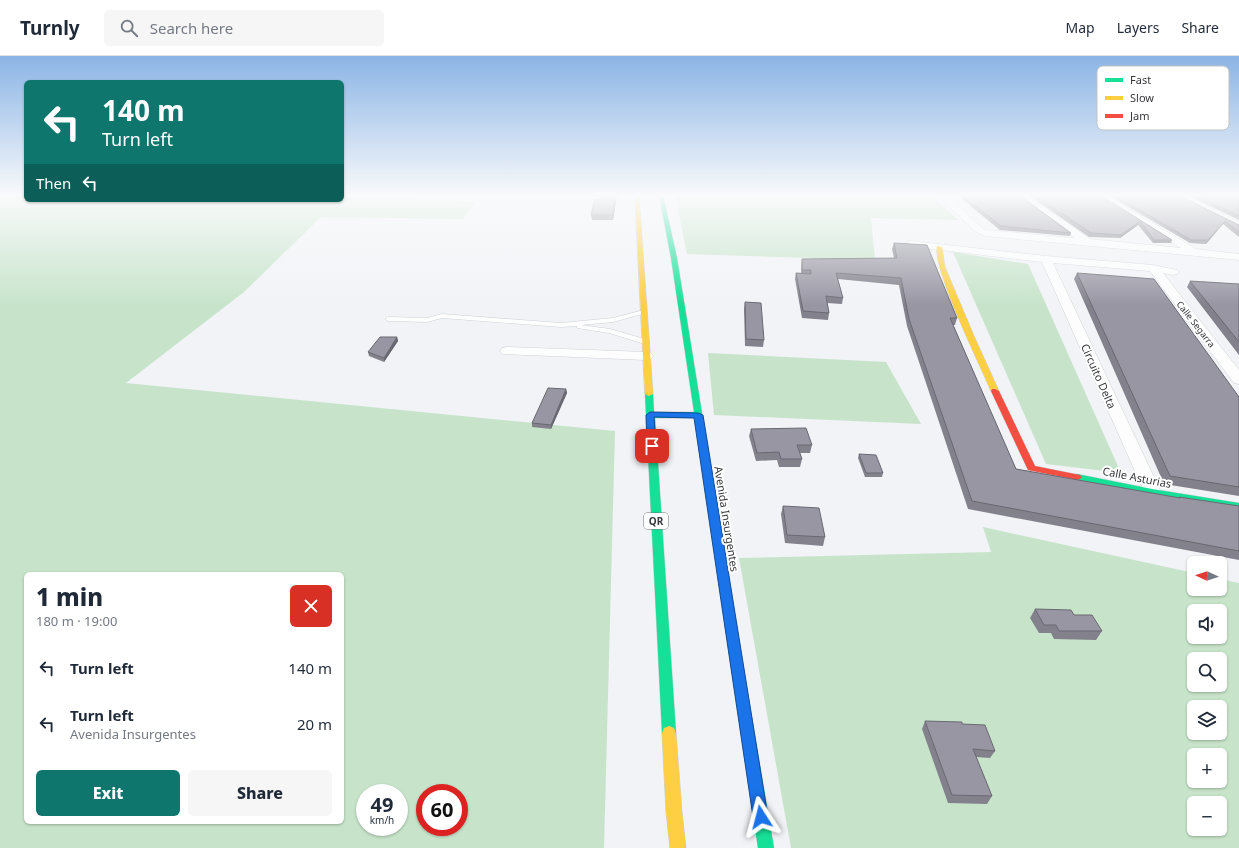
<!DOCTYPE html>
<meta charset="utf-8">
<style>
body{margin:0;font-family:"Noto Sans",sans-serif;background:#f6f6f7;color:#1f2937;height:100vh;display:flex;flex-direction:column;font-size:15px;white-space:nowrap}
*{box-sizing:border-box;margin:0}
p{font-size:13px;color:#747a83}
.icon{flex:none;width:22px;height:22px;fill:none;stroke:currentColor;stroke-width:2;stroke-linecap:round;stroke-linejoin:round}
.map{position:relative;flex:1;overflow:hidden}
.drawer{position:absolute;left:24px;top:516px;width:320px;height:252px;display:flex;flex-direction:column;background:#fff;border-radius:6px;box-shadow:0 1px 3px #0004}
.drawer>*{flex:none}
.hud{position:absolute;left:24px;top:24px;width:320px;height:122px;border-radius:6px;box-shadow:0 1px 3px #0004;background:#0f766e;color:#fff;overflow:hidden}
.needle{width:26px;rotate:273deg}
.fabs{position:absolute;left:1187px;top:500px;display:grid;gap:8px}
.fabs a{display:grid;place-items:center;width:40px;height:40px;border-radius:6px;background:#fff;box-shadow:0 1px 3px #0004;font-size:20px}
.speed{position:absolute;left:356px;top:728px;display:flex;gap:8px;font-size:20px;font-weight:700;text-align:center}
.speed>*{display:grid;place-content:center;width:52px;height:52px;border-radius:50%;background:#fff;box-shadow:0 1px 3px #0004;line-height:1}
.speed small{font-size:10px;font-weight:400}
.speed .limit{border:6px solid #d22;background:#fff;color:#111}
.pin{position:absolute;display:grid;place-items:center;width:34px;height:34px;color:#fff;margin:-17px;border-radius:8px;box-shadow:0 2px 6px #0006}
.me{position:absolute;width:44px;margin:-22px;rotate:351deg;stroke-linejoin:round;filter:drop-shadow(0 0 3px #0008)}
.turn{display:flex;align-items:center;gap:14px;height:84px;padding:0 12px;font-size:18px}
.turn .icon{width:52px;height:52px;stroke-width:2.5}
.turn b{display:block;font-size:28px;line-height:34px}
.then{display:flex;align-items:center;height:38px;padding:0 12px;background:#0003;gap:8px;font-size:15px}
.round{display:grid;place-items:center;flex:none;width:42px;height:42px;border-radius:6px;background:#f6f6f7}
.head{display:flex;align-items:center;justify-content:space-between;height:68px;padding:0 12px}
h1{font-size:24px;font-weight:800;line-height:30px}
.action{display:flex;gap:8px;margin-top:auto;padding:8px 12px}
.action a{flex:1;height:46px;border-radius:6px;background:#0f766e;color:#fff;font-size:16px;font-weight:800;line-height:46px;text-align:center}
.action a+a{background:#f6f6f7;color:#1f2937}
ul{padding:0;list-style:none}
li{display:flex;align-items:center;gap:12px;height:56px;padding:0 12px}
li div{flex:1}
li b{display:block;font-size:15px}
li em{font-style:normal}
header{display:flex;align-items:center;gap:24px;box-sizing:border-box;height:56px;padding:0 20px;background:#fff;border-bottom:1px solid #e0e1e3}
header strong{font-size:19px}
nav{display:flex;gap:22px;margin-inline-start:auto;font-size:14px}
.search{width:280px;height:36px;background:#f6f6f7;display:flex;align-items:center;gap:10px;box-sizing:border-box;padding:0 14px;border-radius:6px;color:#747a83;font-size:15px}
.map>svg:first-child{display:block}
.green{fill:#c7e4ca;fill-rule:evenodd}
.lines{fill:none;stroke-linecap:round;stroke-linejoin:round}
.lane-casing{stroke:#cfd1d4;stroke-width:1}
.street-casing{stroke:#cfd1d4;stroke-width:1}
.fast-casing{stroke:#cfd1d4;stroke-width:1}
.slow-casing{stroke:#cfd1d4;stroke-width:1}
.jam-casing{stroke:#cfd1d4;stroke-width:1}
.lane{fill:#fdfdfe;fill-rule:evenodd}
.street{fill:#fdfdfe;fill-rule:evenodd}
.fast{fill:#16e098;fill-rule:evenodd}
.slow{fill:#ffcf43;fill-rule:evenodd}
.jam{fill:#f24e42;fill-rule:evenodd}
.wall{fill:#83818c}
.shaded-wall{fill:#6a6972}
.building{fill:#9896a3;stroke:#6a6972}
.route{fill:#1a73e8;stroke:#114b97}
.labels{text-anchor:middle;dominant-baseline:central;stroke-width:4;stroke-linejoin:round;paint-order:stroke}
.far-street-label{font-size:9px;fill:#36373a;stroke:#fff}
.shield{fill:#fff;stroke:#727375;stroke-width:1}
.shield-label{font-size:10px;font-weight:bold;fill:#36373a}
.street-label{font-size:11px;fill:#36373a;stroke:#fff}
.key{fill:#fff;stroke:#c3c3c4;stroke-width:1}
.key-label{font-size:11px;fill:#36373a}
</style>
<header>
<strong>Turnly</strong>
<div class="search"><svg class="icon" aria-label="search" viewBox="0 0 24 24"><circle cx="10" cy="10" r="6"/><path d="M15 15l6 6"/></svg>Search here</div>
<nav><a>Map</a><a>Layers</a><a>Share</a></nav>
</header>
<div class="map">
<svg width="1239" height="792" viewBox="0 0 1239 792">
<rect width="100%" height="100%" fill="#f1f3f7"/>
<path class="green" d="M0,139H26V144H342V142L476,145L463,163L321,161L244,236L126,327L615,375L604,792H0ZM26,518H342V766H26ZM365,737H399V771H365ZM425,737H459V771H425Z
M675,139H931L958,164L871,162L875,204L687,198Z
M953,196L1028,208L1121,417L1046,408Z
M708,297L886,306L921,368L714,359Z
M983,471L1194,517V533H1220V523L1239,527V792H791L739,502L991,496ZM1194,555H1220V581H1194ZM1194,603H1220V629H1194ZM1194,651H1220V677H1194ZM1194,699H1220V725H1194ZM1194,747H1220V773H1194Z"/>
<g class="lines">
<defs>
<path id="lane" d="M644,254L647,256L646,257L613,266L581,269L610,273L648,284L649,286L645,288L609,277L577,272V270L561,271L442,262L427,266L388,265L385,263L388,261L427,262L442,258L561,267L613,262Z"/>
<path id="street" d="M937,139H946L982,172L987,174L1075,182L1017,139H1026L1090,183L1181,192L1096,139H1106L1196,193L1239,198V204L985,180L976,176Z
M1174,139H1184L1239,166V173Z
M911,185L1046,200L1153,209L1177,214L1179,216L1177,218L1173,219L1163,217L1239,314V328L1234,327L1150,215L1053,207L1161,436L1158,440L1152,442L1146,440L1042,206L907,190L906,188L907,186Z
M507,291L646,296L651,297L653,300L651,303L646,304L502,298L500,295L502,292Z"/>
<path id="fast" d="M659,139H663L677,202L706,382L702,385L698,382L695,362H655L676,677L674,682L669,684L664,682L662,677L645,338L649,336L653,338L654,356H694L671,202Z
M1077,418L1152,433L1239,447V453L1152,439L1074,423L1072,421Z
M738,609L743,611L744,615L774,792H758L732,615L733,611Z"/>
<path id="slow" d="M635,139H639L653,338L649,340L645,338Z
M937,190L942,191L945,211L974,280L999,335L998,337H995L991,335C980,309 932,212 937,190Z
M702,379L706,382L744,615L743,619L738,621L733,619L732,615L698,382Z
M669,670L674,672L676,677L682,756L686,792H670L666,756L662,677L664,672Z"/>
<path id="jam" d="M992,333H995L999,335L1035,410L1080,419L1082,421L1080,423L1077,424L1028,414L991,335Z"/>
</defs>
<use href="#lane" class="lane-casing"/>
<use href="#street" class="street-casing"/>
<use href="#fast" class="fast-casing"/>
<use href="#slow" class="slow-casing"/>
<use href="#jam" class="jam-casing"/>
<use href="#lane" class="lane"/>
<use href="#street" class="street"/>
<use href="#fast" class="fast"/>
<use href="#slow" class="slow"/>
<use href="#jam" class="jam"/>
</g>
<path class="wall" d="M617,139L613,164H592L591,159L600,144Z
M957,139H1019L1071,177L1070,180L1000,174Z
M1028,139H1100L1172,184L1171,187H1153L1138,169L1120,182L1089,181Z
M1108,139H1178L1239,169V181L1223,168L1206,188L1190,187Z
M1187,139H1239V164Z
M894,187L957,262L955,269H953L1016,413L1178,442L1179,441L1239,450V504L968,453L907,270L899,229L838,223L843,242L842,248L827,247L829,257L828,264L802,262L795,223L796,217H801L802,203L894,202L892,193Z
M1077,217L1239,341V440L1164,428L1074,223Z
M1190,225L1239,228V299L1187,231Z
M745,246L764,284L763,291L745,290L744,253Z
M397,281L398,285L384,306L369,300L368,296Z
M566,333L567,337L551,373L532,371V367Z
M751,373L812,389L810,397H800L802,403L800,411H779L777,404L756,405L749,380Z
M859,398L883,417L882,421H865L858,402Z
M783,450L825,481L823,490L785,487L781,458Z
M1035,553L1074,559L1102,575L1096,584L1054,583L1051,577H1039L1030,562Z
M925,665L962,668L995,695L990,702L976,701L992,740L987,748L948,747L922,673Z"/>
<path class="shaded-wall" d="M616,139H617L613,164V159Z
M1140,165L1138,169L1120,182L1121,179Z
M1225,165L1223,168L1206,188L1208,184Z
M397,281L398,285L384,306V302Z
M566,333L567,337L551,373V369Z"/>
<path class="building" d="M601,139H616L613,159H591L595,143L600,144Z
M961,139H1019L1071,177L1001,170Z
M1034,139H1100L1172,184H1154L1140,165L1121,179L1091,177Z
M1114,139H1178L1239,169V176L1225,165L1208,184H1191Z
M1195,139H1239V160Z
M894,187L927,189L957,262H950L1016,413L1180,442L1179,441L1239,450V495L972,445L909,263L901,222L836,217L843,242L826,240L829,257L803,255L796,217L811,218V214H802V203L897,202Z
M1077,217L1154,223L1239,341V431L1170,420Z
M1190,225L1239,228V286Z
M745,246L761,247L764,284L746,283Z
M380,281H397L384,302L368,296Z
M548,332L566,333L551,369L532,367Z
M806,372L812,389H797L802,403H781L779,396L757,397L751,373Z
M859,398L876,399L883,417H866Z
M783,450L819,452L825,481L787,479Z
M1035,553L1071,554L1074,559H1092L1102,575H1059L1056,569H1044Z
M925,665L962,666V668L985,669L995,695L973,693L992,740L952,739Z"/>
<linearGradient id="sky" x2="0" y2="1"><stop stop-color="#8bb4e5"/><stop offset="0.56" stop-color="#f9fafb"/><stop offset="1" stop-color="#f9fafb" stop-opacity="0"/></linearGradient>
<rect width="1239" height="249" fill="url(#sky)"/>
<path class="route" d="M650,356L698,357L703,359L768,761L766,767L761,769L755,767L753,761L694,362L654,361L656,390L652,393L647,390L646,359Z"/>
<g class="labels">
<g class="far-street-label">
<text transform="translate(1196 268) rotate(52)">Calle Segarra</text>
</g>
<rect class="shield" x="644" y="457" width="24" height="16" rx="3"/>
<g class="shield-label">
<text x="656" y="465">QR</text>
</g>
<g class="street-label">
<text transform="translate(1099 320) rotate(66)">Circuito Delta</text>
<text transform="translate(1137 421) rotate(11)">Calle Asturias</text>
<text transform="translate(727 463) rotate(81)">Avenida Insurgentes</text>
</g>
</g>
<rect x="1097" y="10" width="132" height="64" rx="6" class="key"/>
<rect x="1105" y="22" width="18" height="4" fill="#16e098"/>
<rect x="1105" y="40" width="18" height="4" fill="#ffcf43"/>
<rect x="1105" y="58" width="18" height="4" fill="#f24e42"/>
<g class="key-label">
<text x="1130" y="28">Fast</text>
<text x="1130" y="46">Slow</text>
<text x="1130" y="64">Jam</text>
</g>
</svg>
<div class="fabs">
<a><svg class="needle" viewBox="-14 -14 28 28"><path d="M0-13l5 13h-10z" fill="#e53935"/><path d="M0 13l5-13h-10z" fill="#747a83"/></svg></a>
<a><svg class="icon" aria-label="sound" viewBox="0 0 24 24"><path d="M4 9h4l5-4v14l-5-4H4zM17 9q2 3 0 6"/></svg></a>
<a><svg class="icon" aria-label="search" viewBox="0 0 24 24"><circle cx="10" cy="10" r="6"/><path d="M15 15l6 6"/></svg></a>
<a><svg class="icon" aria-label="layers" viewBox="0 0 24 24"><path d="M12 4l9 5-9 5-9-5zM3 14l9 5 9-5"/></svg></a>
<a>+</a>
<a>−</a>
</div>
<div class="speed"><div>49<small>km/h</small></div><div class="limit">60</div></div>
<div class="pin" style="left:652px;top:390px;background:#d93025"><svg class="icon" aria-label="arrive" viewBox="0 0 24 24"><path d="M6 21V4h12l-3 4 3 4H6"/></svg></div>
<svg class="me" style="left:761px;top:761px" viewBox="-20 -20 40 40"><path d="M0-17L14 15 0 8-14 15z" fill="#1a73e8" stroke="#fff" stroke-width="4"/></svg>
<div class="hud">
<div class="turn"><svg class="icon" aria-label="left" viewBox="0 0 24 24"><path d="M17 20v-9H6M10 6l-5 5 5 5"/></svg><div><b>140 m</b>Turn left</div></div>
<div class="then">Then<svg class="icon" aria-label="left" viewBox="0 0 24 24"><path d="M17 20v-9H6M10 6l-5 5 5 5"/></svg></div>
</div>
<section class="drawer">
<div class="head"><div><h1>1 min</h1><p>180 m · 19:00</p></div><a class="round" style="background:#d93025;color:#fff"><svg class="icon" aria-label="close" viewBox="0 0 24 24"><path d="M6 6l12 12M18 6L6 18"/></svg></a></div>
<ul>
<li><svg class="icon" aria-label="left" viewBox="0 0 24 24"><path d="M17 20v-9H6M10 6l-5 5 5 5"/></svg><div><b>Turn left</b></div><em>140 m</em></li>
<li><svg class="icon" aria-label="left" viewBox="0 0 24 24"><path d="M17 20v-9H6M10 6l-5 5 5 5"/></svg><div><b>Turn left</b><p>Avenida Insurgentes</p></div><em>20 m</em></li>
</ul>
<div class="action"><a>Exit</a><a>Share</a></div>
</section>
</div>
